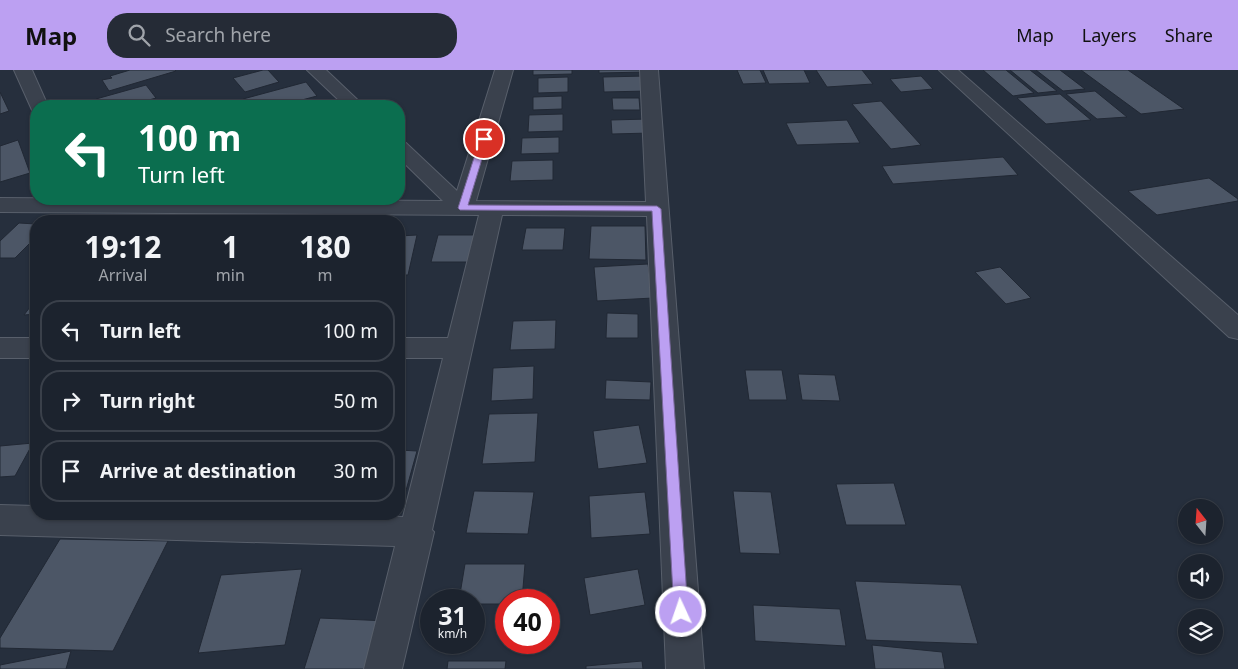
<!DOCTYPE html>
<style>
body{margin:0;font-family:"Noto Sans",sans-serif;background:#252b36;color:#f1f3f6;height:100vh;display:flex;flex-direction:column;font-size:19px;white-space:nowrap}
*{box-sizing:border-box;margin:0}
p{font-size:16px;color:#a0a4aa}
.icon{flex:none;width:28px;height:28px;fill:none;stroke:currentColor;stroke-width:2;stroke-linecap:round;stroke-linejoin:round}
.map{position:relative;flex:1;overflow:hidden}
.drawer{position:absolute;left:30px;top:145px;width:375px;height:305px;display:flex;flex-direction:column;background:#1c232e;border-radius:20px;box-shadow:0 1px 4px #0004,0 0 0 1px #3a404a}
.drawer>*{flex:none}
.hud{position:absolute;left:30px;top:30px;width:375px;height:105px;border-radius:20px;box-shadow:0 1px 4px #0004,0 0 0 1px #3a404a;background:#0b6e4f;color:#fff;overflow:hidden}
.needle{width:32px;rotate:343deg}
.fabs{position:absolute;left:1178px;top:429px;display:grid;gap:10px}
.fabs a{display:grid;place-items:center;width:45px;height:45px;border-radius:50%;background:#1c232e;box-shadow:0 1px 4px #0004,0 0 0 1px #3a404a;font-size:25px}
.speed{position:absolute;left:420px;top:519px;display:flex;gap:10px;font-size:25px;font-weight:700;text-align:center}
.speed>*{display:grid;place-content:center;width:65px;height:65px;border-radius:50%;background:#1c232e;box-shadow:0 1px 4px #0004,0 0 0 1px #3a404a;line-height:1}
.speed small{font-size:12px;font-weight:400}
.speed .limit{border:8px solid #d22;background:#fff;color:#111}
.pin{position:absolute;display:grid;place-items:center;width:42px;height:42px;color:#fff;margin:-21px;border:2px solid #fff;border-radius:50%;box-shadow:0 1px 5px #0007}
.me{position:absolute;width:55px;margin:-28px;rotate:357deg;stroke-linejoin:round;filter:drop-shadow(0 0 4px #0008)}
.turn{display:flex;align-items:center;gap:18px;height:105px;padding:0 25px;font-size:22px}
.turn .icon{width:65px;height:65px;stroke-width:2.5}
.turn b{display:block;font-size:35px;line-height:42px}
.eta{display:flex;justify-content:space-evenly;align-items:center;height:85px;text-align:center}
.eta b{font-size:30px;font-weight:700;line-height:35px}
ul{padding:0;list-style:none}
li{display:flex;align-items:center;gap:15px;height:62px;margin:0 10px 8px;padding:0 15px;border:2px solid #3a404a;border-radius:20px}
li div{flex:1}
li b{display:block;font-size:19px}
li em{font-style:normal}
header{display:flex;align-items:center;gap:30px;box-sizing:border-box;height:70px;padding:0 25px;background:#bca0f2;color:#111}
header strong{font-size:24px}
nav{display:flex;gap:28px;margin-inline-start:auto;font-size:18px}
.search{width:350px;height:45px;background:#252b36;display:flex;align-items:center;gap:12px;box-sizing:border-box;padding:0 18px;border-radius:20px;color:#a0a4aa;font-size:19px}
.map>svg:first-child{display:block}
.building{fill:#4c5666;stroke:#212834}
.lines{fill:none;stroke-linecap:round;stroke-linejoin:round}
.minor-casing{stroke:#585f6b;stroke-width:2}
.minor{fill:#3a414d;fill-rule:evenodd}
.route{fill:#bca0f2;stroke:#7a689d}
</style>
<header>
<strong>Map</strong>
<div class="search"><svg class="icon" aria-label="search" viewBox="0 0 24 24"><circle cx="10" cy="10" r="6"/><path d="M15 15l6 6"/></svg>Search here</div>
<nav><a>Map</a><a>Layers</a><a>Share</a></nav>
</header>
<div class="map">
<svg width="1238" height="599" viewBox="0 0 1238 599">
<rect width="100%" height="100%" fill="#262f3d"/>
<path class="building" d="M130,0H175L176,1L109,21L102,10L112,8L110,6Z
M263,0H268L279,12L245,22L233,8Z
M533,0H572V4L533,5Z
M599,0H647V2L599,3Z
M737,0H760L766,13L743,14Z
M763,0H804L810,13L769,14Z
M816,0H862L873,14L827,17Z
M983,0H1006L1034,23L1013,26Z
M1010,0H1030L1057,21L1038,23Z
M1036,0H1060L1085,19L1063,21Z
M1081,0H1128L1184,39L1141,44Z
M646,6L648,21L604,22L603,7Z
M921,6L933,19L901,22L890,9Z
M568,7V22L538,23V8Z
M306,12L317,26L279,36H248L243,29Z
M146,15L156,28L128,36H101L96,29Z
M1095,21L1127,47L1097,49L1066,24Z
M0,22L9,41L0,44Z
M1060,24L1091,50L1046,54L1017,28Z
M562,26V39L533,40V27Z
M612,28H639L640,40H613Z
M881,31L921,75L891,79L852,34Z
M563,44V61L528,62L529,45Z
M648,49L650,63L612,64L611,50Z
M847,50L860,73L797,75L786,53Z
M559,67V83L521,84L522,68Z
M18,70L30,103L0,112V76Z
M1003,87L1018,105L893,114L882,96Z
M553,90V110L510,111L512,91Z
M1209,108L1238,129V131L1157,145L1128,121Z
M19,153L36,154V167L15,188H0V171Z
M591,156H645L646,190L589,189Z
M526,158H565L563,180H522Z
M417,165L408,205H399V166Z
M438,165H474L470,192H431Z
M648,194L653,228L597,231L594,197Z
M1000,197L1031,228L1006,234L975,202Z
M36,229V244L24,245Z
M607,243L638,244V268H606Z
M556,250L555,279L510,280L513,251Z
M534,296L533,329L491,331L493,298Z
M745,300H782L787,330H749Z
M798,304L835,305L840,331L802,330Z
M606,310L651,312L650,330L605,329Z
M538,343L535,392L482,394L489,344Z
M639,355L647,393L598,399L593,361Z
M33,373L15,406L0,407V376Z
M399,380L417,381L405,424H399Z
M894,413L906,455H846L836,414Z
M474,421L534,422L528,464L466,463Z
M733,421L771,422L780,484L740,483Z
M645,422L650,464L591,468L589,426Z
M60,469L168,471L113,581L0,578V568Z
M465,494H525L522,530H506V534H474V530H459Z
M302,499L285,575L198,583L221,505Z
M638,499L645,535L590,545L584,508Z
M855,511L961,515L978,574L866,570Z
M753,535L840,539L846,576L755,571Z
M320,548L388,551L376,599H304Z
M872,575L942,582L945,599H875Z
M71,581L66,599H0V595Z
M448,591H506L505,599H447Z
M642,591L643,599H586V596Z"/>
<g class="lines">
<defs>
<path id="minor" d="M14,0H32L48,36H36V41L32,40Z
M307,0H326L364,36H345Z
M495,0H513L476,131L646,132L640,0H658L704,599H666L647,146L502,145L432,460L434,462L402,599H364L395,476L0,465V435L36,436V444H302L403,447L443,288H399V268H448L479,145L0,142V128L443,131L399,88V71L406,73L457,121Z
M939,0H958L1238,245V269L1229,267Z
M0,268H36V288H0Z"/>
</defs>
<use href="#minor" class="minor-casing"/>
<use href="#minor" class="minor"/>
</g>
<path class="route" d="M484,66L488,69L468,135L657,136L661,139L688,542L686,547L681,549L676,547L674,542L652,141L460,140L458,138L480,69Z"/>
</svg>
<div class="fabs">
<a><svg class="needle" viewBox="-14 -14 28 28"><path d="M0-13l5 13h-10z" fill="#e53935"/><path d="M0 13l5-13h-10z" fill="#a0a4aa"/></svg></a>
<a><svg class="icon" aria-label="sound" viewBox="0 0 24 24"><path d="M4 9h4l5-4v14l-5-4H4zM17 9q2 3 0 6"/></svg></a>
<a><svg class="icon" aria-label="layers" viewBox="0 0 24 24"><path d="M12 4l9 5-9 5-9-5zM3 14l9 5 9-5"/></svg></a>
</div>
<div class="speed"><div>31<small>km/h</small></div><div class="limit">40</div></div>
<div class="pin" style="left:484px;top:69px;background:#d93025"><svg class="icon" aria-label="arrive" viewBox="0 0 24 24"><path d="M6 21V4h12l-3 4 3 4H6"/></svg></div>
<svg class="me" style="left:681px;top:542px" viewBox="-20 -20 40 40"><circle r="17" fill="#bca0f2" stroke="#fff" stroke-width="3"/><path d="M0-11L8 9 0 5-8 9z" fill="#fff"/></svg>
<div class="hud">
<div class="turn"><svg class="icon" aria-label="left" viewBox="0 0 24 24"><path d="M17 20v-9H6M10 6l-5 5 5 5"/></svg><div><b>100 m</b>Turn left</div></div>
</div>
<section class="drawer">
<div class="eta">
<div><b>19:12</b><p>Arrival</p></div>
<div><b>1</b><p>min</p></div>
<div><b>180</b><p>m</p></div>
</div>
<ul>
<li><svg class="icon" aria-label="left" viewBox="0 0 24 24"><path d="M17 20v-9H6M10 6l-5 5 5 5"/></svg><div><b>Turn left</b></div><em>100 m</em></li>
<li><svg class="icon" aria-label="right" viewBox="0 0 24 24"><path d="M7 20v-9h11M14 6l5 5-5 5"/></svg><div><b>Turn right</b></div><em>50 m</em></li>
<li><svg class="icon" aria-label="arrive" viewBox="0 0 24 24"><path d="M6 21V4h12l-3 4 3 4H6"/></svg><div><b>Arrive at destination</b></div><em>30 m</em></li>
</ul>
</section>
</div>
